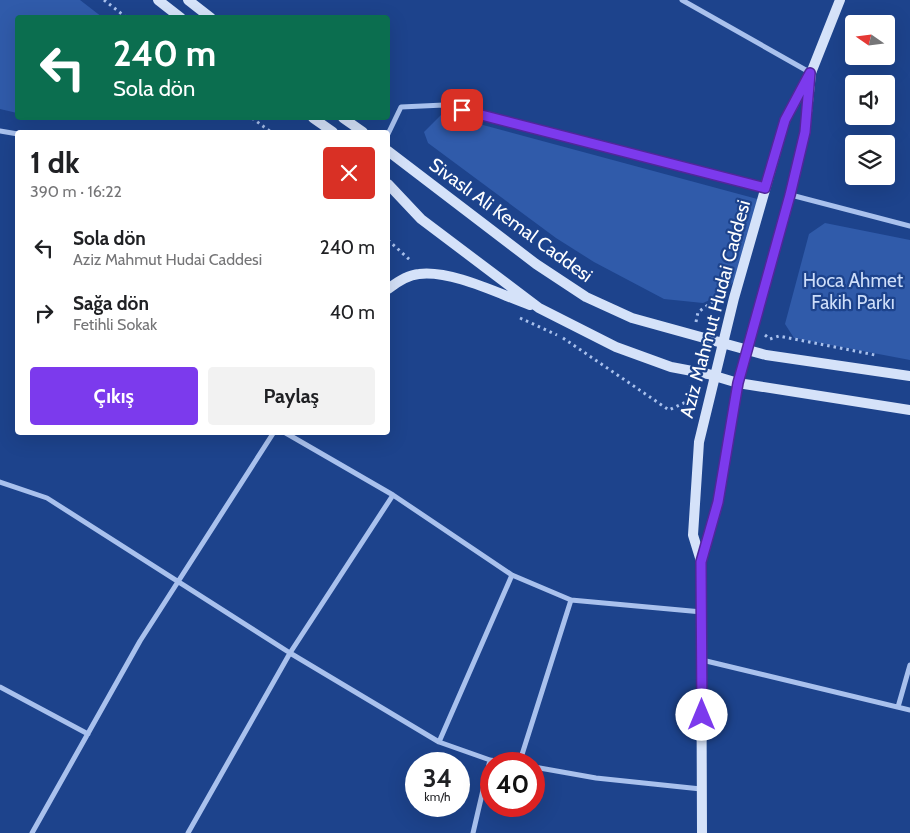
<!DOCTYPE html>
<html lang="tr">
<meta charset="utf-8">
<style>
body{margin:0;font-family:Cabin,sans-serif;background:#f2f2f2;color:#202124;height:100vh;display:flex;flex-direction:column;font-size:19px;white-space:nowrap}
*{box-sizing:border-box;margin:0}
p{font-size:16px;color:#757577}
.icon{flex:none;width:28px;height:28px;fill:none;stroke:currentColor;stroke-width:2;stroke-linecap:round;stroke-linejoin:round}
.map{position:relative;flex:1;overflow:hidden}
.side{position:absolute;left:15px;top:130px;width:375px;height:305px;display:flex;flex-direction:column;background:#fff;border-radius:5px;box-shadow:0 5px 20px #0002}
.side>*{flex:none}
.hud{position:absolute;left:15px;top:15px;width:375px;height:105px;border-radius:5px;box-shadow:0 5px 20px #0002;background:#0b6e4f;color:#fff;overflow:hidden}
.needle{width:32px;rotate:284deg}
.fabs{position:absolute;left:845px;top:15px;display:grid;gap:10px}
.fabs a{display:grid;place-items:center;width:50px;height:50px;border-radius:5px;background:#fff;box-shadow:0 5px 20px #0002;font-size:25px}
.speed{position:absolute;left:405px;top:752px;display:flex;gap:10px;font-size:25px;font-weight:700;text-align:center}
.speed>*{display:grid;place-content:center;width:65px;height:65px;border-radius:50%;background:#fff;box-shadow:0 5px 20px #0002;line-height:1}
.speed small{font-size:12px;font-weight:400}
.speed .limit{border:8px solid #d22;background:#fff;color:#111}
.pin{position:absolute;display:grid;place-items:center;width:42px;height:42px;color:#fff;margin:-21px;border-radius:10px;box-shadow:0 2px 8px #0006}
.me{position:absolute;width:55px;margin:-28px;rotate:0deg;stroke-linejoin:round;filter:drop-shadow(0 0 4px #0008)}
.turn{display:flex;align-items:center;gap:18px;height:105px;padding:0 15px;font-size:22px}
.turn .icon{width:65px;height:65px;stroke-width:2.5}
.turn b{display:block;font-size:35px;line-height:42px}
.round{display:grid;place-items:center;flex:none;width:52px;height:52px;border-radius:5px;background:#f2f2f2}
.head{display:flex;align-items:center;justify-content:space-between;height:85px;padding:0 15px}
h1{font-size:30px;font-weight:700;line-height:38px}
.action{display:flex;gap:10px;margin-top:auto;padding:10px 15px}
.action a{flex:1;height:58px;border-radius:5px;background:#7c3aed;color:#fff;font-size:20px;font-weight:700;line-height:58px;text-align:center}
.action a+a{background:#f2f2f2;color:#202124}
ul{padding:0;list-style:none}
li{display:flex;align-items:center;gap:15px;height:65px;padding:0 15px}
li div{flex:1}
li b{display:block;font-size:19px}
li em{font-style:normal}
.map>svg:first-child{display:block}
.green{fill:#305baa}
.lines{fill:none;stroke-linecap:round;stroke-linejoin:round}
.path{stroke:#a9c1ed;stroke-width:3;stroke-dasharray:2.5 4;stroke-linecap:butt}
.street{stroke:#a9c1ed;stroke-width:5}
.secondary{stroke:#d5e2f9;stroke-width:10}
.route-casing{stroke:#51269a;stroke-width:12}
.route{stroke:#7c3aed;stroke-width:9}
.labels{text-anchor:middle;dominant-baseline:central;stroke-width:4.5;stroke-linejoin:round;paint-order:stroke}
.street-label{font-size:19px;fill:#fff;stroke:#1d438c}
.park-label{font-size:19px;fill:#cedef9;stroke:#1d438c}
</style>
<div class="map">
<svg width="910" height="833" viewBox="0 0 910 833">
<rect width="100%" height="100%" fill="#1d438c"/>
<path class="green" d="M0,0H80L102,17L18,18L17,113L0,109Z
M442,114L761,200L738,277L721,295L703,303L664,299L594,262L556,238L428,143L424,132Z
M825,223L910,240V360L794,338L785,324L809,234Z"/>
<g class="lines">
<path class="path" d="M104,0L127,18
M252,118L271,132
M388,240L411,261
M520,318L557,335
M696,322L698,312L714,301L718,303
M765,335L770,339L779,336L875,355
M563,338L669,410L690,400H695
M690,400L691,385"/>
<path class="street" d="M682,0L811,73
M0,131L18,134
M388,134L401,107L444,105L765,188
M791,195L910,226
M284,432L393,495L512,575L571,600L702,612
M0,482L47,498L290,653L439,742L490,760L514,764
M702,660L910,710
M0,687L88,734
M898,707L910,665
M439,742L512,575
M519,764L571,600
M534,767L596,778L701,789
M32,833L140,641L274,432
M188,833L290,653L393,495
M473,833L490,760"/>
<path class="secondary" d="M158,0L181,18
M188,0L211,18
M313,118L333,132
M343,118L363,132
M388,151L536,264L586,297L632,318L766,355L910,376
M388,184L421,219L539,308L616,347L671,367L708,374L738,383L910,410
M388,289C397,282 407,275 419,274C452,270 499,294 530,305
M701,561L693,535L699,442L734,298L785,120L811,73L840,0
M702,833L701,562L718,502L738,383L790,195L805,132L811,73"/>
</g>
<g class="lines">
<defs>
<path id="route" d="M462,110L765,188L785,120L810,73L805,132L790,195L738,383L718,502L701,562L702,715"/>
</defs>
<use href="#route" class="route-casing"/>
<use href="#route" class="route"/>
</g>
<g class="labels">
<g class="street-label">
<text transform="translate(511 220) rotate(36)">Sivaslı Ali Kemal Caddesi</text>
<text transform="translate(715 309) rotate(-75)">Aziz Mahmut Hudai Caddesi</text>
</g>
<g class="park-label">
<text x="853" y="280">Hoca Ahmet<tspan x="853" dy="22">Fakih Parkı</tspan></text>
</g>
</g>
</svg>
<div class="fabs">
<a><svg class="needle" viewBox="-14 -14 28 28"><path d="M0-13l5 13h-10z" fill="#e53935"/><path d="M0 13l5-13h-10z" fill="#757577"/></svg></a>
<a><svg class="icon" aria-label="sound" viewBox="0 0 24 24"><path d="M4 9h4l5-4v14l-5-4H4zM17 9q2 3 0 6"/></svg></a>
<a><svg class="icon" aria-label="layers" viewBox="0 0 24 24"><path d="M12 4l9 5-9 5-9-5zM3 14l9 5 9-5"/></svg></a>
</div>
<div class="speed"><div>34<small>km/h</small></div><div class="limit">40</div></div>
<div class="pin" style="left:462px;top:110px;background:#d93025"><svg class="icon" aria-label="arrive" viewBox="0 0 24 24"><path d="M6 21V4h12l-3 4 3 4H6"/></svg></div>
<svg class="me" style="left:702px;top:715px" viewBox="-20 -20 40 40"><circle r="19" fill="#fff"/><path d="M0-13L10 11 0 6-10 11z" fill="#7c3aed"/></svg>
<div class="hud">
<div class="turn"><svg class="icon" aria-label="left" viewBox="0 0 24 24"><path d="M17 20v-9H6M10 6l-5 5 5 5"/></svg><div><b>240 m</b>Sola dön</div></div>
</div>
<section class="side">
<div class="head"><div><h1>1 dk</h1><p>390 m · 16:22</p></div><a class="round" style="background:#d93025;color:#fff"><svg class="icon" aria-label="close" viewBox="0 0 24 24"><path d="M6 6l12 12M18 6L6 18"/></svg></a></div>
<ul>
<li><svg class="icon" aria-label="left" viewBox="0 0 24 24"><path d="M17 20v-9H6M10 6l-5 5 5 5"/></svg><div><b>Sola dön</b><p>Aziz Mahmut Hudai Caddesi</p></div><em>240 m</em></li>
<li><svg class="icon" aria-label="right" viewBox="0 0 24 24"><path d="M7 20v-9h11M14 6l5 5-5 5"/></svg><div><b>Sağa dön</b><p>Fetihli Sokak</p></div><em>40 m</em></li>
</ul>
<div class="action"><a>Çıkış</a><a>Paylaş</a></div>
</section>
</div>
